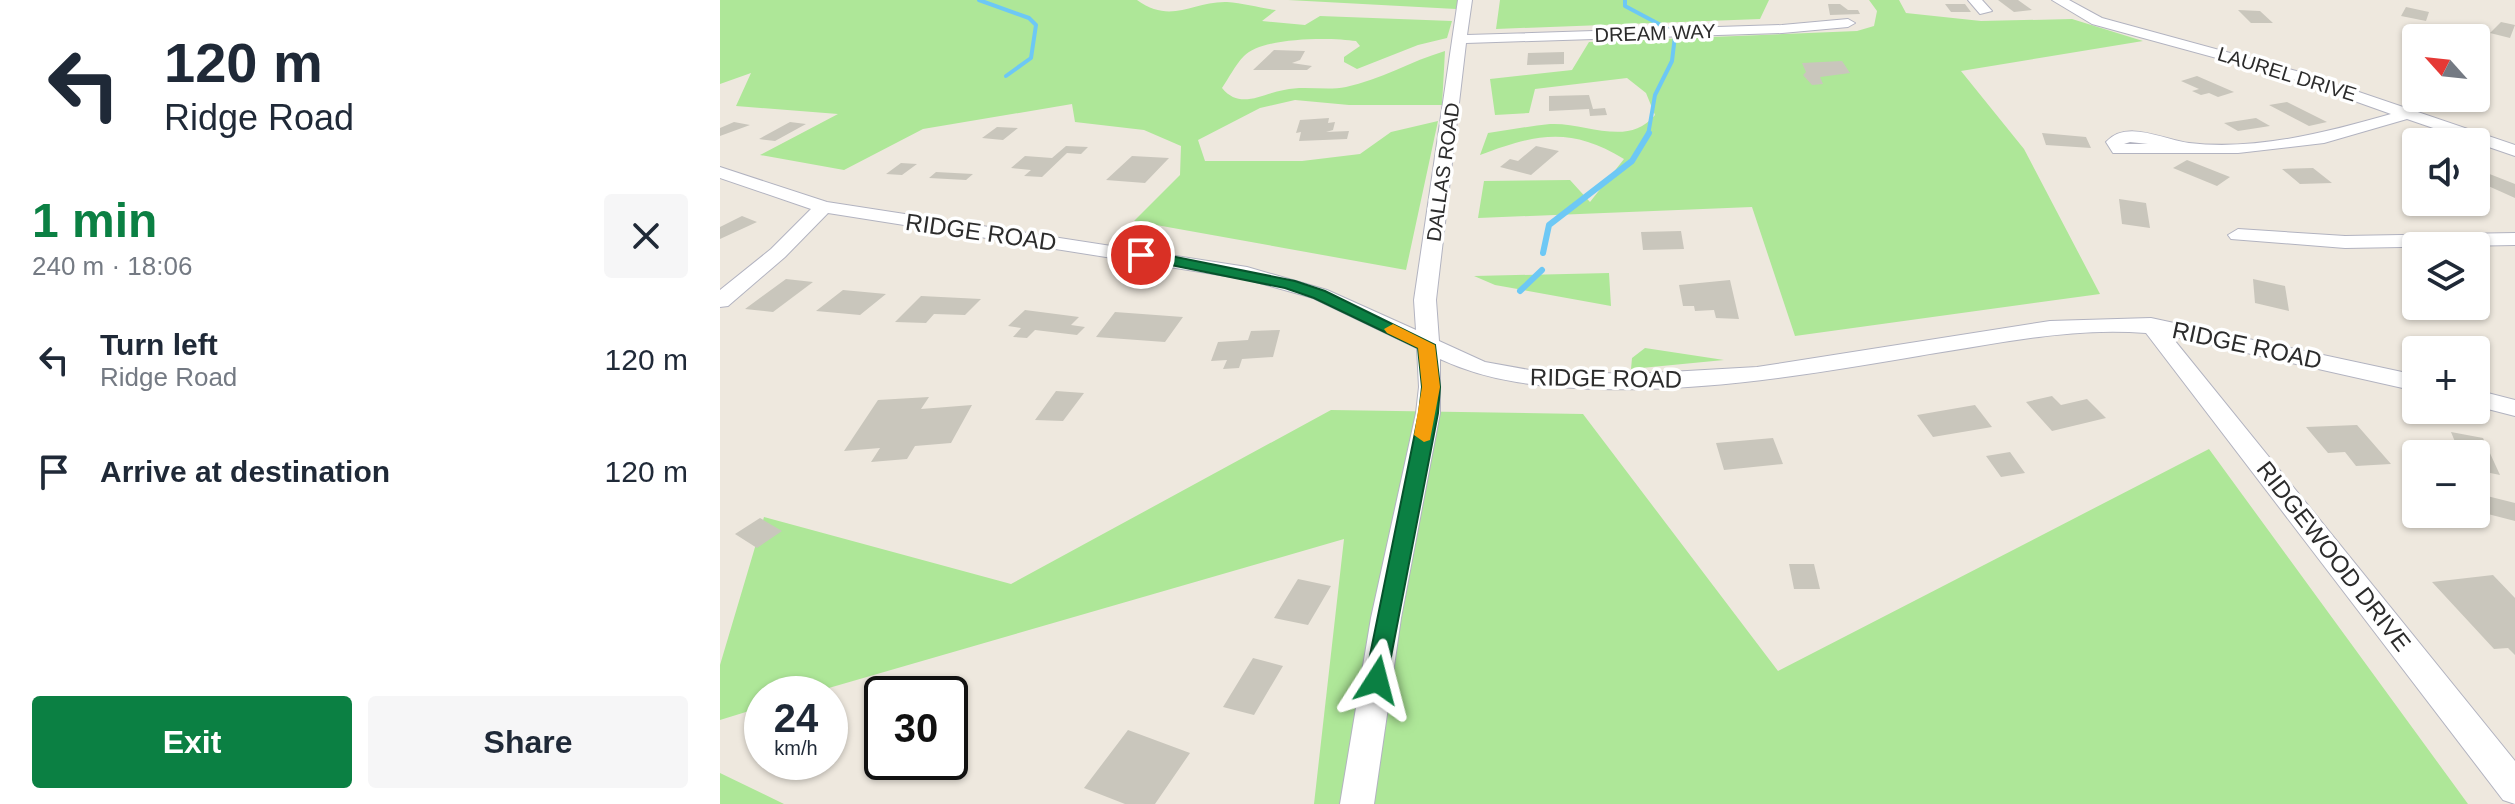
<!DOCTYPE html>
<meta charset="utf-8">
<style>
body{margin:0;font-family:Arial,sans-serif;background:#f6f6f7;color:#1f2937;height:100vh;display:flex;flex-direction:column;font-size:30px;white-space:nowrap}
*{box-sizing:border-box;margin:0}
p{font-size:26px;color:#747a83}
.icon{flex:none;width:44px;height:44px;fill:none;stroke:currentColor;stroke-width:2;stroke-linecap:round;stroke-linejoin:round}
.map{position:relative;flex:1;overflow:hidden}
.side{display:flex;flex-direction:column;background:#fff;width:720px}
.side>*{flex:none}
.hud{background:#fff;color:#1f2937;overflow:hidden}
.needle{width:52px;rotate:297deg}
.buttons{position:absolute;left:1682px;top:24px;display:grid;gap:16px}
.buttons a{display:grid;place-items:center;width:88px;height:88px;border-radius:8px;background:#fff;box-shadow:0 2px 6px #0004;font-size:40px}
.speed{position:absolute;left:24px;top:676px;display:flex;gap:16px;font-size:40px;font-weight:700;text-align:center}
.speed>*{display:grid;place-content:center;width:104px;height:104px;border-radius:50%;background:#fff;box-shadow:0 2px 6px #0004;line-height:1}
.speed small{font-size:20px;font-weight:400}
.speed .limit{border:4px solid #111;border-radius:12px;background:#fff;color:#111}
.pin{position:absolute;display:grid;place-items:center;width:68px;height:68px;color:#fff;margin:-34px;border:4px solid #fff;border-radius:50%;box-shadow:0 2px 8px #0007}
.me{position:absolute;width:88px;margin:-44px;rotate:9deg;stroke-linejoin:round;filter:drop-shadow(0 0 6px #0008)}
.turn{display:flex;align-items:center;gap:28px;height:168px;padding:0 32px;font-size:36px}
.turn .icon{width:104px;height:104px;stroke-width:2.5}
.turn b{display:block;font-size:56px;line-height:68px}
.round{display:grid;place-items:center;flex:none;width:84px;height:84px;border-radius:8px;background:#f6f6f7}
.summary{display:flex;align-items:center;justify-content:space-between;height:136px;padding:0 32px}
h1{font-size:48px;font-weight:600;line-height:60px;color:#0b8043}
.action{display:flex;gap:16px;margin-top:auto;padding:16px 32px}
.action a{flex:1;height:92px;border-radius:8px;background:#0b8043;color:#fff;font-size:32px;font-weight:600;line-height:92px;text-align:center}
.action a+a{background:#f6f6f7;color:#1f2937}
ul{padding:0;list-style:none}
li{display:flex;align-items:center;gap:24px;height:112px;padding:0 32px}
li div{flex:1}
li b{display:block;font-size:30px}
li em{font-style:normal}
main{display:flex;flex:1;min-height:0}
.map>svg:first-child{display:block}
.green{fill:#aee798}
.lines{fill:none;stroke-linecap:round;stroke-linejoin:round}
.stream-far1{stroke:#6dc8f5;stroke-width:4}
.stream{stroke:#6dc8f5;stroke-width:6}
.building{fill:#c9c6bc}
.minor-casing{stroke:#b2b3c0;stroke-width:2}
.minor{fill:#fff;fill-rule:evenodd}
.route{fill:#0b8043;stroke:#07532c;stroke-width:2}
.slow{fill:#f59e0b}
.labels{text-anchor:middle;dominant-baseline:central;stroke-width:7;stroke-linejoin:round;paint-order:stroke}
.far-street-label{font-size:20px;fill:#2c2c2c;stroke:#fff}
.street-label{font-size:24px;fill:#2c2c2c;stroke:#fff}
</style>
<main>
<section class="side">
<div class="hud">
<div class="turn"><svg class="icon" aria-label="left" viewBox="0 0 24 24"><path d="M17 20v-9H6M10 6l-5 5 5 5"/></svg><div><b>120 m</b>Ridge Road</div></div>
</div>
<div class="summary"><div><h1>1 min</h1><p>240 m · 18:06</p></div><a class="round"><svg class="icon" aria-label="close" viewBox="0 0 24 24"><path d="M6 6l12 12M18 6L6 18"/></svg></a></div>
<ul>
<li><svg class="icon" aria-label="left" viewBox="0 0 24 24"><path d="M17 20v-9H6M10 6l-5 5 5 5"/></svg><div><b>Turn left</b><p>Ridge Road</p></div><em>120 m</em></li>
<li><svg class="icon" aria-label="arrive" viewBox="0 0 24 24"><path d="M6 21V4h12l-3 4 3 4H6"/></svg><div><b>Arrive at destination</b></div><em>120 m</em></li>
</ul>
<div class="action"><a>Exit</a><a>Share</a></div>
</section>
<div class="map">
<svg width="1795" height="804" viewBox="0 0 1795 804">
<rect width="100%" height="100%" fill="#eee8de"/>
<path class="green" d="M0,0H417C452,25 472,1 507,2C523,3 540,8 556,10L542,21L585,25L600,16L732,21L727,38L698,45L637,69L624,62V57L640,46L636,41C610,37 542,37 524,56C515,65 509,78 502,88C520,110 541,94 564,90C584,85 605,91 626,87C660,80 691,61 725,51L722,105H629L575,100L540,108L478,140L485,161H582L640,154L671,132L718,121L686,270L414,221L460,175L461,146L424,130L355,122L352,104L203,129L124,170L40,155L118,114L16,106L31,73L0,84Z
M568,0H738L736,9Z
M780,0H1049L1040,19L776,29Z
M1149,0H1179L1186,13L1261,21L1352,19L1423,41L1241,71L1304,149L1380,294L1075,336L1032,207L758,218L764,181L850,180L870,202L904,159C850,126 816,134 760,155L768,133C789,130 810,126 830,124C866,122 908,148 935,115L926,93L907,78L815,89L809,113L775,115L770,79L852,70L869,42L1137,31L1154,26L1157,11Z
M889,273L891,306L775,285L754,276Z
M925,348L1004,360L911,369L912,358Z
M611,410L863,414L1058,671L1489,449L1748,804H594L624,539L88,694H42V707L0,720V665L44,517L291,584Z
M0,773L64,804H0Z"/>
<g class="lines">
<path class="stream-far1" d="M259,0L309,18L316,25L311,58L286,76
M905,0V6L952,31
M928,135L935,95L952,61L955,36"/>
<path class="stream" d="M823,253L829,225L912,161L929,133
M800,291L822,270"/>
</g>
<path class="building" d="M1278,0H1298L1312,10L1294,12Z
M1108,4H1120L1128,10H1138L1140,14L1110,15Z
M1225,4H1245L1251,12H1231Z
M1686,7L1709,12L1706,21L1681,16Z
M1518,10L1540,11L1553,23H1531Z
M1781,22L1795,25L1790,38L1770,33Z
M554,50L585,51L580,60L572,63L592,66L587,70H533Z
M844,52V64L807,65L808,53Z
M1122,61L1130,73L1100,77L1103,84L1092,85L1083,75L1086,72L1082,63Z
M1477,76L1514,92L1498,97L1489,93L1481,95L1472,91L1479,89L1461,81Z
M869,95L873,109L885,108L887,115L870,116L869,109L829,111V96Z
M1567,102L1607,122L1589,126L1549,105Z
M609,118L608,123L615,122L613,130L606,132L629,131L627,139L579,141L581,132L576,133L580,120Z
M1536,118L1550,126L1518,131L1504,123Z
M14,122L30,125L0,136V128Z
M70,122L86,124L55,141L39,139Z
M277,127L298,128L283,140L262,138Z
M1322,133L1366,137L1371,148L1326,145Z
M346,146L368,147L361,154L347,153L322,177L304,176L311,170L291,168L305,156L332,158Z
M816,146L839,151L811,175L780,167L790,159L798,161Z
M412,156L449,158L425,183L386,180Z
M1467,160L1510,177L1497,186L1453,168Z
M181,163L197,164L182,175L166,174Z
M1593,168L1612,183L1580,184L1562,169Z
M216,172L253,174L246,180L209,178Z
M1767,173L1795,184V198L1766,185L1756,188V178Z
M1399,199L1426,203L1430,228L1402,224Z
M22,216L37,222L0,239V227Z
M961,231L964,249L923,250L921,232Z
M66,279L93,282L53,312L25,309Z
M1533,279L1565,286L1569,311L1535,303Z
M1010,280L1019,319L996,318L994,310L975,311L974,306H963L959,285Z
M123,290L166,294L140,315L96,311Z
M201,296L261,299L245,315L214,314L206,323L175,322Z
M305,310L359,317L351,325L365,327L357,335L315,330L307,338L293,337L301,328L288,326Z
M395,312L463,317L445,342L376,337Z
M560,330L553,357L522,359L519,368L503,369L507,360L491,361L498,342L528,340L531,331Z
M336,391L364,393L343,421L315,420Z
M1332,396L1341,405L1367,399L1386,418L1332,431L1306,402Z
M209,397L201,409L252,405L231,443L195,446L187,459L151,462L160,448L124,451L158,400Z
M1255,405L1272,427L1213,437L1197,415Z
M1637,425L1671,464L1636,466L1625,452L1608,453L1586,427Z
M1731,432L1763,438L1780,475L1756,470V454H1740Z
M1053,438L1063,464L1004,470L996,443Z
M1290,452L1305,473L1281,477L1266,456Z
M1759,494L1795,503V521L1764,513Z
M40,518L62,531L37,548L15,534Z
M1069,564H1094L1100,589H1074Z
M1773,575L1795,598V655L1788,648L1774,649L1712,582Z
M578,579L611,586L588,625L554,618Z
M533,658L563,666L534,715L503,707Z
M408,730L470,753L435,804H405L364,788Z"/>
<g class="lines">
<defs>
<path id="minor" d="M738,0H752L747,35L1062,25L1128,19L1135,23L1128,27L1062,33L746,43L716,300L719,341L765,362L815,371L915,374L1037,367L1330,321L1431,318L1696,375V391L1451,336L1795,761V804L1783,800L1426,333C1355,327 1286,342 1216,353C1104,372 993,392 879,389C823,387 772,383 720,359V413L681,618L654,804H620L651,618L696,413L699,387L697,348L593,298L525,279L108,213L65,257L8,306L0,307V290L51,249L91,209L0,178V167L107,202L527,267L607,290L696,330L694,300Z
M1248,0H1262L1272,11L1260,14Z
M1332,0H1349L1382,18L1580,72L1795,145V156L1687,119L1604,143L1518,153H1393L1386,142C1407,119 1443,140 1469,143C1536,151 1608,132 1671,114L1570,78L1372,24ZM1410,142L1428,144H1404Z
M1518,229L1625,236L1795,233V245L1625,248L1511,239L1508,235Z
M1756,390L1795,400V416L1756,406Z"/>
</defs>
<use href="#minor" class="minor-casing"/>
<use href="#minor" class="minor"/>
</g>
<path class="route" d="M421,250L575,281L605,291L715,345L720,387L718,413L665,688L657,691L648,688L645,680L699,413L702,387L698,348L594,298L565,288L416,258V251Z"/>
<path class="slow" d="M673,324L715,345L720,387L710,440L704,442L694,435L702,387L698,348L667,333L664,329Z"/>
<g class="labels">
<g class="far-street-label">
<text transform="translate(935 33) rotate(-2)">DREAM WAY</text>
<text transform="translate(1567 74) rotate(17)">LAUREL DRIVE</text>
<text transform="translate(723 172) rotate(-82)">DALLAS ROAD</text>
</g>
<g class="street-label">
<text transform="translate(261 232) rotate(8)">RIDGE ROAD</text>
<text transform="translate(1527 345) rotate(12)">RIDGE ROAD</text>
<text transform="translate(886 378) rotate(1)">RIDGE ROAD</text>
<text transform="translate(1614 556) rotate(52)">RIDGEWOOD DRIVE</text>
</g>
</g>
</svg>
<div class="buttons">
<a><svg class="needle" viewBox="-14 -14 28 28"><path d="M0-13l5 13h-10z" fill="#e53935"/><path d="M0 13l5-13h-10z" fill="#747a83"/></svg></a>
<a><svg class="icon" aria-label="sound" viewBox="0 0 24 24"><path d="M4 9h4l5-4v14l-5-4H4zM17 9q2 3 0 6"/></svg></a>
<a><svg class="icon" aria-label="layers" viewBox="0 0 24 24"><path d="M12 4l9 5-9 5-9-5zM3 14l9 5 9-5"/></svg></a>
<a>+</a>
<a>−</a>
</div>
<div class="speed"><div>24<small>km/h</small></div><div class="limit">30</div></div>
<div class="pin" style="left:421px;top:255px;background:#d93025"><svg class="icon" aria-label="arrive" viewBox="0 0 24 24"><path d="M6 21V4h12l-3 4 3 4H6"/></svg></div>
<svg class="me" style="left:657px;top:680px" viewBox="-20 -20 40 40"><path d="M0-17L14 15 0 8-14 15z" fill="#0b8043" stroke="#fff" stroke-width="4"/></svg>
</div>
</main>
